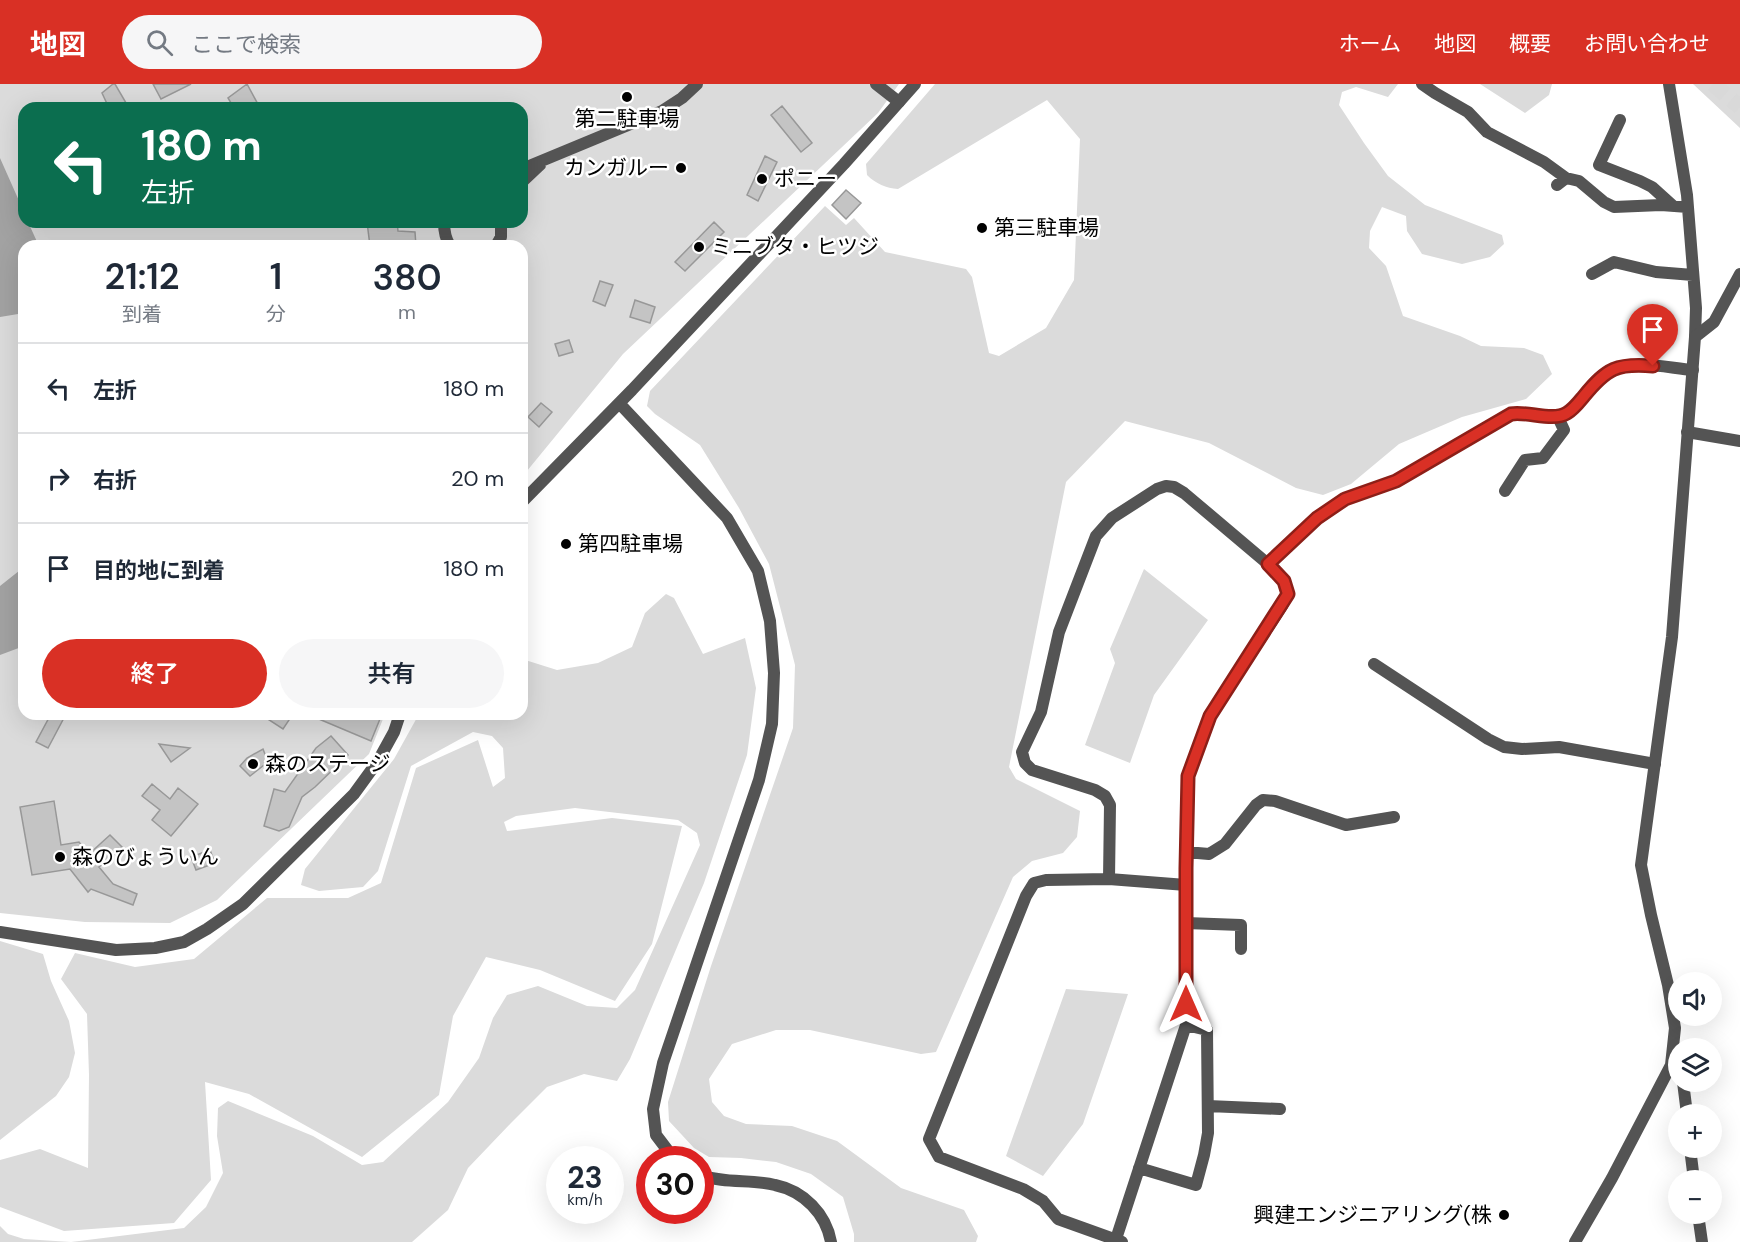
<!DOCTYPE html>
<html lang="ja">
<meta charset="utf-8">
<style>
body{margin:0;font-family:"DM Sans","Noto Sans JP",sans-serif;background:#f6f6f7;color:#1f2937;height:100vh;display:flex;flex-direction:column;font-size:22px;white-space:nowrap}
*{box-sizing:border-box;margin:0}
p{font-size:20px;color:#747a83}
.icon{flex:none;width:33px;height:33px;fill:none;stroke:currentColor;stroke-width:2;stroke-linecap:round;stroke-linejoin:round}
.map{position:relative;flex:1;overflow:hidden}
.sheet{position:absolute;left:18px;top:156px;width:510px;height:480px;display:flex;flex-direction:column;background:#fff;border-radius:18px;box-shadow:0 6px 24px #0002}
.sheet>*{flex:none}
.banner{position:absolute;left:18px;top:18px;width:510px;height:126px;border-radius:18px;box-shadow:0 6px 24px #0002;background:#0b6e4f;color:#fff;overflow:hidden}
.controls{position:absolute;left:1668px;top:888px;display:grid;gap:12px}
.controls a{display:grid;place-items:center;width:54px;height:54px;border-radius:50%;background:#fff;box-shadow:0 6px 24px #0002;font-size:30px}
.speed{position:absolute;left:546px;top:1062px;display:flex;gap:12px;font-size:30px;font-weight:700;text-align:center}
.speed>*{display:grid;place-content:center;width:78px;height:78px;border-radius:50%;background:#fff;box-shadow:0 6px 24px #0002;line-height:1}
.speed small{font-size:15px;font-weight:400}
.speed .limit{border:9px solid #d22;background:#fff;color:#111}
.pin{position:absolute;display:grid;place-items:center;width:51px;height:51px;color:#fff;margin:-62px -26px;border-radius:50% 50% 50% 0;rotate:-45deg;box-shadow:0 0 6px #0007}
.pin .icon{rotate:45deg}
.me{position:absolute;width:66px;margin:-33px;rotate:0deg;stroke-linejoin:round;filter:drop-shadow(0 0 4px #0008)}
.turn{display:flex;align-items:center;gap:21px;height:126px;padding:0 24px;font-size:27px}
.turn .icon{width:78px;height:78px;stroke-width:2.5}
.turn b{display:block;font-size:42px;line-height:51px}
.eta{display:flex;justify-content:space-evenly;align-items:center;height:102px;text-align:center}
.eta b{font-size:36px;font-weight:600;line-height:42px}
.cta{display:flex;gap:12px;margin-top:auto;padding:12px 24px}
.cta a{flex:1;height:69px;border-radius:36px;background:#d93025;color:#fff;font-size:24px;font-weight:600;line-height:69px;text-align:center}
.cta a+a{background:#f6f6f7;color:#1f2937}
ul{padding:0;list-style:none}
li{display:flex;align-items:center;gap:18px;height:90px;padding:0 24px;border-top:2px solid #e0e1e3}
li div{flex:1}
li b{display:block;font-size:22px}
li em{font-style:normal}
header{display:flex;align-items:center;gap:36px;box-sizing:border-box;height:84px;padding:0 30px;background:#d93025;color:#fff}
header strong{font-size:28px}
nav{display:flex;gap:33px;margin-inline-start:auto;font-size:21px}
.search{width:420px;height:54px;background:#f6f6f7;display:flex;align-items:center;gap:15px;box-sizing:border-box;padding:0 21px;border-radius:33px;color:#747a83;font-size:22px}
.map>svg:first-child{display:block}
.green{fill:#dbdbdb;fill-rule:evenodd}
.water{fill:#a2a2a2}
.building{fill:#c4c4c4;stroke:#989898;stroke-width:1.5}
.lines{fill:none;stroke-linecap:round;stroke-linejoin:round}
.trunk-tunnel{stroke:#d9d9d9;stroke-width:16;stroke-dasharray:16 8;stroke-linecap:butt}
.minor{stroke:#545454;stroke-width:12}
.tertiary{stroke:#545454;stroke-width:12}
.route-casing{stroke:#8d1f18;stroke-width:15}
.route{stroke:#d93025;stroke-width:10}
.poi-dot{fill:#000;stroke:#fff;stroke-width:2}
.labels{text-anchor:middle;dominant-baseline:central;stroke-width:5;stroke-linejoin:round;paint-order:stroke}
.poi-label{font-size:21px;fill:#000;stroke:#fff;text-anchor:start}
</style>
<header>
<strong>地図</strong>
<div class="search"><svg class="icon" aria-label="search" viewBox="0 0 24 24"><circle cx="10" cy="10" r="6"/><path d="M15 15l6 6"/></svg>ここで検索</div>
<nav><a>ホーム</a><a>地図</a><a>概要</a><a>お問い合わせ</a></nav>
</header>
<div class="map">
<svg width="1740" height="1158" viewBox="0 0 1740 1158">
<rect width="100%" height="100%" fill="#fff"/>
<path class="green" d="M0,0H899L878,29L623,270L522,393V162H24V630H385L369,670L217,816L170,839L85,838L0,829ZM24,24H522V138H24Z
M935,0H1398L1388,13L1356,3L1342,8L1339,21L1364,59L1388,92L1425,121L1502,151L1504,160L1490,173L1462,180L1422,170L1407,147L1406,132L1382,123L1370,147L1369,164L1386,182L1403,232L1460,252L1481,262L1524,264L1543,271L1552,290L1526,315L1462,333L1399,360L1351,400L1323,411L1296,404L1209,359L1125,337L1066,398L1009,683L1016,695L1080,727L1077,753L1063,769L1032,777L1013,793L936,968L921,970L810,946H776L732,960L709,995L712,1018L724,1032L746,1040L792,1042L837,1057L901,1104L964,1126L978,1152L976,1158H854V1150L843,1113L811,1090L776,1078L741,1074L709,1073L694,1064L669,1037L668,1018L711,882L793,644L795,581L769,480L739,424L700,361L655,330L647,322L650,307L825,122L846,141L854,134L885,168L966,185L972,193L989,269L999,272L1046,244L1074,196L1080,55L1047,16L898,105C886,104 876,100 867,91L866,80Z
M1480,0H1552L1549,11L1525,29Z
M1693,0H1740V44Z
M1144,485L1208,536L1154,611L1130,679L1085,661L1115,579L1110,565Z
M666,510L674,514L703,570L745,554L756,604L747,671L704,799L630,975L617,997L584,990L547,1003L511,1039L468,1084L448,1126L412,1158H0V1142L8,1150L24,1155L71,1158L184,1144L206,1123L223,1089L217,1052L218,1024L228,1017L313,1052L362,1081L383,1078L448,1018L479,974L493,934L507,911L538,902L587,922L617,924L635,906L700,761L697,749L678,736L575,724L516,732L504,738L507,747L612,734L682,742L652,860L615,917L540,886L486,873L453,932L439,1011L362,1073L249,1010L205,998L211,1096L174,1139L64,1147L0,1123V1076L40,1065L88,1084L89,991L87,930L61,895L75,869L135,883L194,875L267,814H348L381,799L416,684L478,656L493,703L505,694L503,664L492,652L473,648L411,682L378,787L363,803L319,807L301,801L305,785L394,675L419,630H522V575L557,586L598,579L632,563L645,529Z
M0,857L43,870L51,897L69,937L75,969L69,993L56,1012L0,1056Z
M1066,905L1128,910L1083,1040L1043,1092L1006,1072Z"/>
<path class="water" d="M0,74L24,128V138H28L39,162H24V229L0,233Z
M24,483V562L0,571V502Z"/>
<path class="building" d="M113,0H115L129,24H109L102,9Z
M153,0H191L161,15Z
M247,0L260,24H234L228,14Z
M782,22L812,59L801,68L771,31Z
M765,72L777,78L758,117L747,111Z
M846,106L861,119L846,135L832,121Z
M367,138H397L398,147L415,148L416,162H370Z
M714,138L724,148L685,187L675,178Z
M600,197L613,201L605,222L593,217Z
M635,216L655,223L650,239L630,233Z
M569,256L573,268L559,272L555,260Z
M541,319L552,328L539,343L528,333Z
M51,630H66L48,664L36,658Z
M260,630H293L283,645Z
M307,630H382L371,657Z
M331,652L348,671L315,703L302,713L289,743L279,747L264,742L274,705L285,708L316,664Z
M159,660L190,664L171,678Z
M263,665L268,678L250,692L240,682L247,674Z
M152,700L170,715L178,704L198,720L171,752L152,736L160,726L142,712Z
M54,717L61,761L79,758L89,770L110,751L122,763L99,783L113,800L137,810L133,821L91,805L88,808L70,785L32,791L20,723Z
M210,766L215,779L196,786L191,773Z"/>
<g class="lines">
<path class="trunk-tunnel" d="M1713,0L1740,23"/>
<path class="minor" d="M876,0L899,18
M1422,0L1435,9L1468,28L1487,48L1544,78L1566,94
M1669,0L1687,111L1696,224L1695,253
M1620,36L1599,81L1640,97L1652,103L1673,122
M522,85L662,27L682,14L697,0
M522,98L540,81
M1557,101L1566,94L1579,97L1604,118L1614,123L1661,121L1688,123
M444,138C444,147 445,154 450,162
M496,162L501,153V138
M1592,190L1614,178L1656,188L1693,191
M1687,348L1740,357
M1505,407L1525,376L1543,374L1564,346L1558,333
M1268,480L1317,434L1345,415L1396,397L1511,330C1529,326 1552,337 1567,329C1579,323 1585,308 1595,298C1621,271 1659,283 1693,286
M1374,580L1488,655L1504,663L1522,665L1559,663L1655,680
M1186,768L1209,770L1225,760L1256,721L1263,716L1275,717L1346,741L1394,733
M1109,795L1110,721L1105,712L1095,706L1032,686L1025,679L1022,668L1041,628L1059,548L1096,452L1112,434L1157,405L1166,402L1174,403L1184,409L1268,480L1284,497L1288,510L1282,522L1210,632L1188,691L1186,801V941L1116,1155
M1186,839L1241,841V865
M1683,998L1687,1030
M1208,1022L1280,1025
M1690,1064L1694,1096
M1139,1084L1196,1101L1204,1071L1208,1049L1207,946L1186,941
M1698,1130L1702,1158
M1122,1158L1058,1135L1043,1117L1023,1105L939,1073L929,1055L1026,812L1034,799L1046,796L1109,795L1186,801"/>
<path class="tertiary" d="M619,319L727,434L758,487L770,537L774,589L772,640L759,696L663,979L653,1025L656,1051L675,1076
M522,418L632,306L844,80L915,0
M0,848L116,866L155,864L184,858L207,845L243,820L354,710L378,677L394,648L400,630
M700,1091C725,1100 751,1095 775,1101C804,1107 826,1130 831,1158
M1575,1158L1612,1094L1671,981L1675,944L1668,901L1651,831L1641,781L1672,553L1695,253L1714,238L1740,190"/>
</g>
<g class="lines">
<defs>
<path id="route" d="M1186,920V784L1188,692L1210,632L1288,510L1284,497L1268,480L1317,434L1345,415L1396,397L1511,330C1528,327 1553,338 1567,329C1574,325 1579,318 1584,312C1607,284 1617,279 1653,282"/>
</defs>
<use href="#route" class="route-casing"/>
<use href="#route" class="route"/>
</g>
<g class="poi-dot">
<circle cx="627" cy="13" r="6"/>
<circle cx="681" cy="84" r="6"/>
<circle cx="762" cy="95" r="6"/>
<circle cx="982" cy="144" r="6"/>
<circle cx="699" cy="163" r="6"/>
<circle cx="566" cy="460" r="6"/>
<circle cx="253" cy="680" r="6"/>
<circle cx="60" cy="773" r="6"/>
<circle cx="1504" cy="1131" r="6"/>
</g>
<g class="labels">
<g class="poi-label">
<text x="627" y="35" text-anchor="middle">第二駐車場</text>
<text x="669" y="84" text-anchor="end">カンガルー</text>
<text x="774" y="95">ポニー</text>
<text x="994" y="144">第三駐車場</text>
<text x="711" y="163">ミニブタ・ヒツジ</text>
<text x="578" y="460">第四駐車場</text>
<text x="265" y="680">森のステージ</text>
<text x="72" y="773">森のびょういん</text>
<text x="1492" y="1131" text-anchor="end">興建エンジニアリング(株</text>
</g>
</g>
</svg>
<div class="controls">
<a><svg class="icon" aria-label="sound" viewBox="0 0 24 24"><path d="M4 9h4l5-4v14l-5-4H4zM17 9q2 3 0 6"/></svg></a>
<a><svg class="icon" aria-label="layers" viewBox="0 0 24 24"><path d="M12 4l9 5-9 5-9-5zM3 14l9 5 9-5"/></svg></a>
<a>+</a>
<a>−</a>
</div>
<div class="speed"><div>23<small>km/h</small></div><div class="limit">30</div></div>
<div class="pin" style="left:1653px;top:282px;background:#d93025"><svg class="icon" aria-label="arrive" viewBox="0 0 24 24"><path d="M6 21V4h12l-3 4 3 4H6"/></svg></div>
<svg class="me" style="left:1186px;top:920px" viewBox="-20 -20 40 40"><path d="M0-17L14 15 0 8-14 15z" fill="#d93025" stroke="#fff" stroke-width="4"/></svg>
<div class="banner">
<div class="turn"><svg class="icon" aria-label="left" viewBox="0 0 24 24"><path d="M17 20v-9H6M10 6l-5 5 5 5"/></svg><div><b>180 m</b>左折</div></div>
</div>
<section class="sheet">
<div class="eta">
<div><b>21:12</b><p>到着</p></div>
<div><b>1</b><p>分</p></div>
<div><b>380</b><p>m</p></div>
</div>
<ul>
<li><svg class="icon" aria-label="left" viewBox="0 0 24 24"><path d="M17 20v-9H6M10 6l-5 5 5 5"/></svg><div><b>左折</b></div><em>180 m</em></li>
<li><svg class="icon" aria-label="right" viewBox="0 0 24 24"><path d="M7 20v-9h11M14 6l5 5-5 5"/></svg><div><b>右折</b></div><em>20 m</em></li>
<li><svg class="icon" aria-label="arrive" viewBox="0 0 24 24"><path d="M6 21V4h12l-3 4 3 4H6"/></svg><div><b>目的地に到着</b></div><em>180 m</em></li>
</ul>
<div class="cta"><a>終了</a><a>共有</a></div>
</section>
</div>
